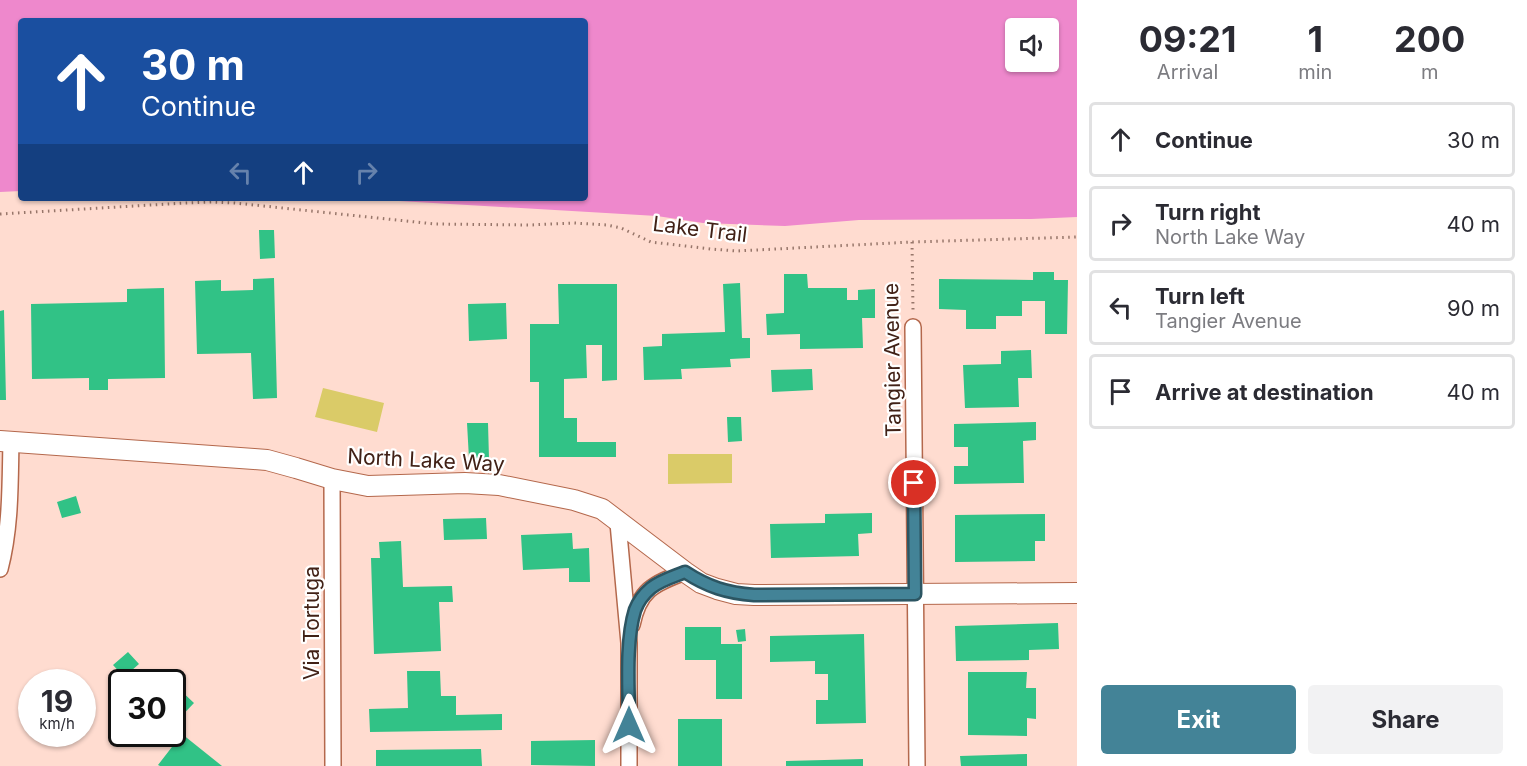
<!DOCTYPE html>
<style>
body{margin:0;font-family:Inter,sans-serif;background:#f2f2f3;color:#2b2b33;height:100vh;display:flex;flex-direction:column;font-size:22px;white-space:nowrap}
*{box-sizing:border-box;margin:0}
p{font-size:20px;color:#7c7c81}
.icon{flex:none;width:33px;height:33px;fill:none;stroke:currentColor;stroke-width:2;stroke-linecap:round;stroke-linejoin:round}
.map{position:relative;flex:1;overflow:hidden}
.drawer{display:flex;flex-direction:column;background:#fff;width:450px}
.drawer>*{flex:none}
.hud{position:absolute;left:18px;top:18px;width:570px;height:183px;border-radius:6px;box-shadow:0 2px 4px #0004;background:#1a4fa0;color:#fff;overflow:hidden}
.controls{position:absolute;left:1005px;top:18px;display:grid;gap:12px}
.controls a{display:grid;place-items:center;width:54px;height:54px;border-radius:6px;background:#fff;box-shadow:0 2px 4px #0004;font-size:30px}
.speed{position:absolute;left:18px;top:669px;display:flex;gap:12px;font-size:30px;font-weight:700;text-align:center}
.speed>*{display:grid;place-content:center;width:78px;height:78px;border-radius:50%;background:#fff;box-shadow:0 2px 4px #0004;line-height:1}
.speed small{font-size:15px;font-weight:400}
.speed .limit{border:3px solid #111;border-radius:9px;background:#fff;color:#111}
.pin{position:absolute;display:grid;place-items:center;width:51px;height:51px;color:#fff;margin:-26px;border:3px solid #fff;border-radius:50%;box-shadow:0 2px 6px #0007}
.me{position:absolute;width:66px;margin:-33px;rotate:0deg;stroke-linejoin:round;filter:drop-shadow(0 0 4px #0008)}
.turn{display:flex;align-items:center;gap:21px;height:126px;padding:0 24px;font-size:27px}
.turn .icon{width:78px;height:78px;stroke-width:2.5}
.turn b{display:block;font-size:42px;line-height:51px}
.lanes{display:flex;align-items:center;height:57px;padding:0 24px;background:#0003;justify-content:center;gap:30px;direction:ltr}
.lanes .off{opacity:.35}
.eta{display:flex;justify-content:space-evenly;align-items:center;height:102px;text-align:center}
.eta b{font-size:36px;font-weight:700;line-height:42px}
.primary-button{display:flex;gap:12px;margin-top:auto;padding:12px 24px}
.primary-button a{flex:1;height:69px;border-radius:6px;background:#438397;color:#fff;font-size:24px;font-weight:700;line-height:69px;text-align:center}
.primary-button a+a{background:#f2f2f3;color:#2b2b33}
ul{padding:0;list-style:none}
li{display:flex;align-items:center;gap:18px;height:75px;margin:0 12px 9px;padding:0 12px;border:3px solid #e1e1e2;border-radius:6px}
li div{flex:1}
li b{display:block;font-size:22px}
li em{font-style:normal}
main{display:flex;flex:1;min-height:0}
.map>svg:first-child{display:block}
.green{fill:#dacb68}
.water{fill:#e8c;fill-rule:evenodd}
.building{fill:#31c286}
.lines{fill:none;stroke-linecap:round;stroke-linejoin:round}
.minor-casing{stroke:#b4684c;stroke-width:18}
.tertiary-casing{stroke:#b4684c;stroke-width:22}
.path{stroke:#97766a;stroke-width:3;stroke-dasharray:1.5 4.5;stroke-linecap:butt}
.minor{stroke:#fff;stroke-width:15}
.tertiary{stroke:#fff;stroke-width:20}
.route-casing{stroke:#2c5562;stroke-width:15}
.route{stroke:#438397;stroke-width:10}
.labels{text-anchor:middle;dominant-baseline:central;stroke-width:4.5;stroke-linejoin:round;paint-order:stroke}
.street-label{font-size:21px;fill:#412116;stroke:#fff}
</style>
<main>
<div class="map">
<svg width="1077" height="766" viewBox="0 0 1077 766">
<rect width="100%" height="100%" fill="#ffdcd0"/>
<path class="green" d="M323,388L384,403L377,432L315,417Z
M668,454H732V483L668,484Z"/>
<path class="water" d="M0,0H1077V217L1031,219L859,220L785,226L703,223L657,216L399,201L394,198H585V21H21V191L0,192ZM1016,28H1048V62H1016Z"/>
<path class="building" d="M259,230H274L275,258L260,259Z
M1033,272H1054V280H1068L1067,334H1045V301H1022V316H996V329H966V310L939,309V279L1033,280Z
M784,274H807L808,288H847V300H858V290L875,289V318H862L863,348L800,349V334L767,335L766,314L784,313Z
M274,278L277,398L253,399L251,353L197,354L195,281L221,280V291L253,290V279Z
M740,283L742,338H750V358L730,359L731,367L681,369L682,379L644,380L643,347L662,346V334L725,332L723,284Z
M558,284H617V380L602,381V345H586L587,378L564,379V418H577V442H616V457H539V382H530V324H559Z
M164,288L165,378L108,379V390H89V378L32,379L31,304L127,302V289Z
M506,303L507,339L469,341L468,304Z
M4,310L6,400H0V311Z
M1031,350L1032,378H1018L1019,407L965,408L963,365L1001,364V351Z
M812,369L813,390L772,392L771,370Z
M727,417H741L742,441L728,442Z
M1036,422V440L1023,441L1024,483L954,484V466H968V447H954V424Z
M467,423H488L489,459H469Z
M76,496L81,513L62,518L57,502Z
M872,513V533L858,534L859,556L771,558L770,524L825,523V514Z
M1045,514V541H1035V561L955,562V515Z
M486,518L487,539L444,540L443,519Z
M572,533L573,549L589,548L590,582H569V568L523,570L521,535Z
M401,541L403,587L452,586L453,602H439L441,651L374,654L371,558H380L379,542Z
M1058,623L1059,649L1029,650V660L956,661L955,626Z
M685,627H721V644H742V699H716V660H685Z
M745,629L746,641L738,642L736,630Z
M864,634L866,723L816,724V700H828V674H815V661L770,662V636Z
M128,652L139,664L124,677L113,665Z
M407,671H440L441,696H456V715L502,714V730L370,732L369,709L408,708Z
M968,672H1027L1026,688H1036V719L1027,718V736L968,735Z
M178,688L194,703L172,726V694Z
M678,719H722V766H678Z
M182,734L222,766H160L158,765Z
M595,740V766L531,765V741Z
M481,749L482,766H376V750Z
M1027,754V766H961L960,756Z
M863,759V766H786V761Z"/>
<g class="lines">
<defs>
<path id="minor" d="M913,327L917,766
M332,479L333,766
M618,523L629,643V766
M0,569C11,527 10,484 11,441
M632,625C639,590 653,584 685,572"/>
<path id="tertiary" d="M0,441L254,459L267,460L296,468L332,479L368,486L465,483L499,485L574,500L602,509L685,572L701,583L717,589L736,594L754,595L1077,593"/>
</defs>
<use href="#minor" class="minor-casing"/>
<use href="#tertiary" class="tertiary-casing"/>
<path class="path" d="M0,214L185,203L212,202L235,203L435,224L530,225L574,223L607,225L621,228L651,242L711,249L737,251L912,242L1077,237
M912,242L913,310"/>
<use href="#minor" class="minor"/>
<use href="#tertiary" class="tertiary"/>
</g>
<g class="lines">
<defs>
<path id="route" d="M629,725C629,691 625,642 635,610C638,602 645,593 651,588C661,580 673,577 685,572C708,587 727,593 754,595L915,594L914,483"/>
</defs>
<use href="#route" class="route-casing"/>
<use href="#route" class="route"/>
</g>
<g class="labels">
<g class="street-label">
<text transform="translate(700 229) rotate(7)">Lake Trail</text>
<text transform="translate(892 360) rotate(-91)">Tangier Avenue</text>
<text transform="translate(426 460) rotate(3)">North Lake Way</text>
<text transform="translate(311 623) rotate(-90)">Via Tortuga</text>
</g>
</g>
</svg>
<div class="controls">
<a><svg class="icon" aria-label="sound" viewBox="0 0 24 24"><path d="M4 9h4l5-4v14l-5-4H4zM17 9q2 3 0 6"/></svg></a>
</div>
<div class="speed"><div>19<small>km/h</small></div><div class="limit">30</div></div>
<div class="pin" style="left:914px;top:483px;background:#d93025"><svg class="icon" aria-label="arrive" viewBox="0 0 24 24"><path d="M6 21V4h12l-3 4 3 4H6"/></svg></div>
<svg class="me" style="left:629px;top:725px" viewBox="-20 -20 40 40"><path d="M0-17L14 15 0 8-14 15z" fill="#438397" stroke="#fff" stroke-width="4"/></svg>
<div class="hud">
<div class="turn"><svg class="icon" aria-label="ahead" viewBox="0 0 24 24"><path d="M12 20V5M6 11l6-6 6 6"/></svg><div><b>30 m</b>Continue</div></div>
<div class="lanes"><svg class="icon off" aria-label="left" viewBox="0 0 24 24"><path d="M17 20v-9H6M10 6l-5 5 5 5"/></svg><svg class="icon" aria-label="ahead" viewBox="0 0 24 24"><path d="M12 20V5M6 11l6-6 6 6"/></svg><svg class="icon off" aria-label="right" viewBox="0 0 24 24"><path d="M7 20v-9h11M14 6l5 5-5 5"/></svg></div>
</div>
</div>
<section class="drawer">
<div class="eta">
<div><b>09:21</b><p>Arrival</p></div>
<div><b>1</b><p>min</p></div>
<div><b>200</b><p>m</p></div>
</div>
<ul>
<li><svg class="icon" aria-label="ahead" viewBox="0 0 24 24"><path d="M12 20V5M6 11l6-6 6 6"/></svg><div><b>Continue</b></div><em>30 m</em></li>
<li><svg class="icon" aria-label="right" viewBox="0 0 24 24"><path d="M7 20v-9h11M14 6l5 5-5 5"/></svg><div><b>Turn right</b><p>North Lake Way</p></div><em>40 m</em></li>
<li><svg class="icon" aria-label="left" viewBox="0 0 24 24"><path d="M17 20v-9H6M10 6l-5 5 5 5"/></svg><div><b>Turn left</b><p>Tangier Avenue</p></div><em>90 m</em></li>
<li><svg class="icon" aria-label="arrive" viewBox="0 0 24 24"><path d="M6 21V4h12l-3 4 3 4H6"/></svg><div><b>Arrive at destination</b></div><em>40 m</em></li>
</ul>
<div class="primary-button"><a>Exit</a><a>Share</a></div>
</section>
</main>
